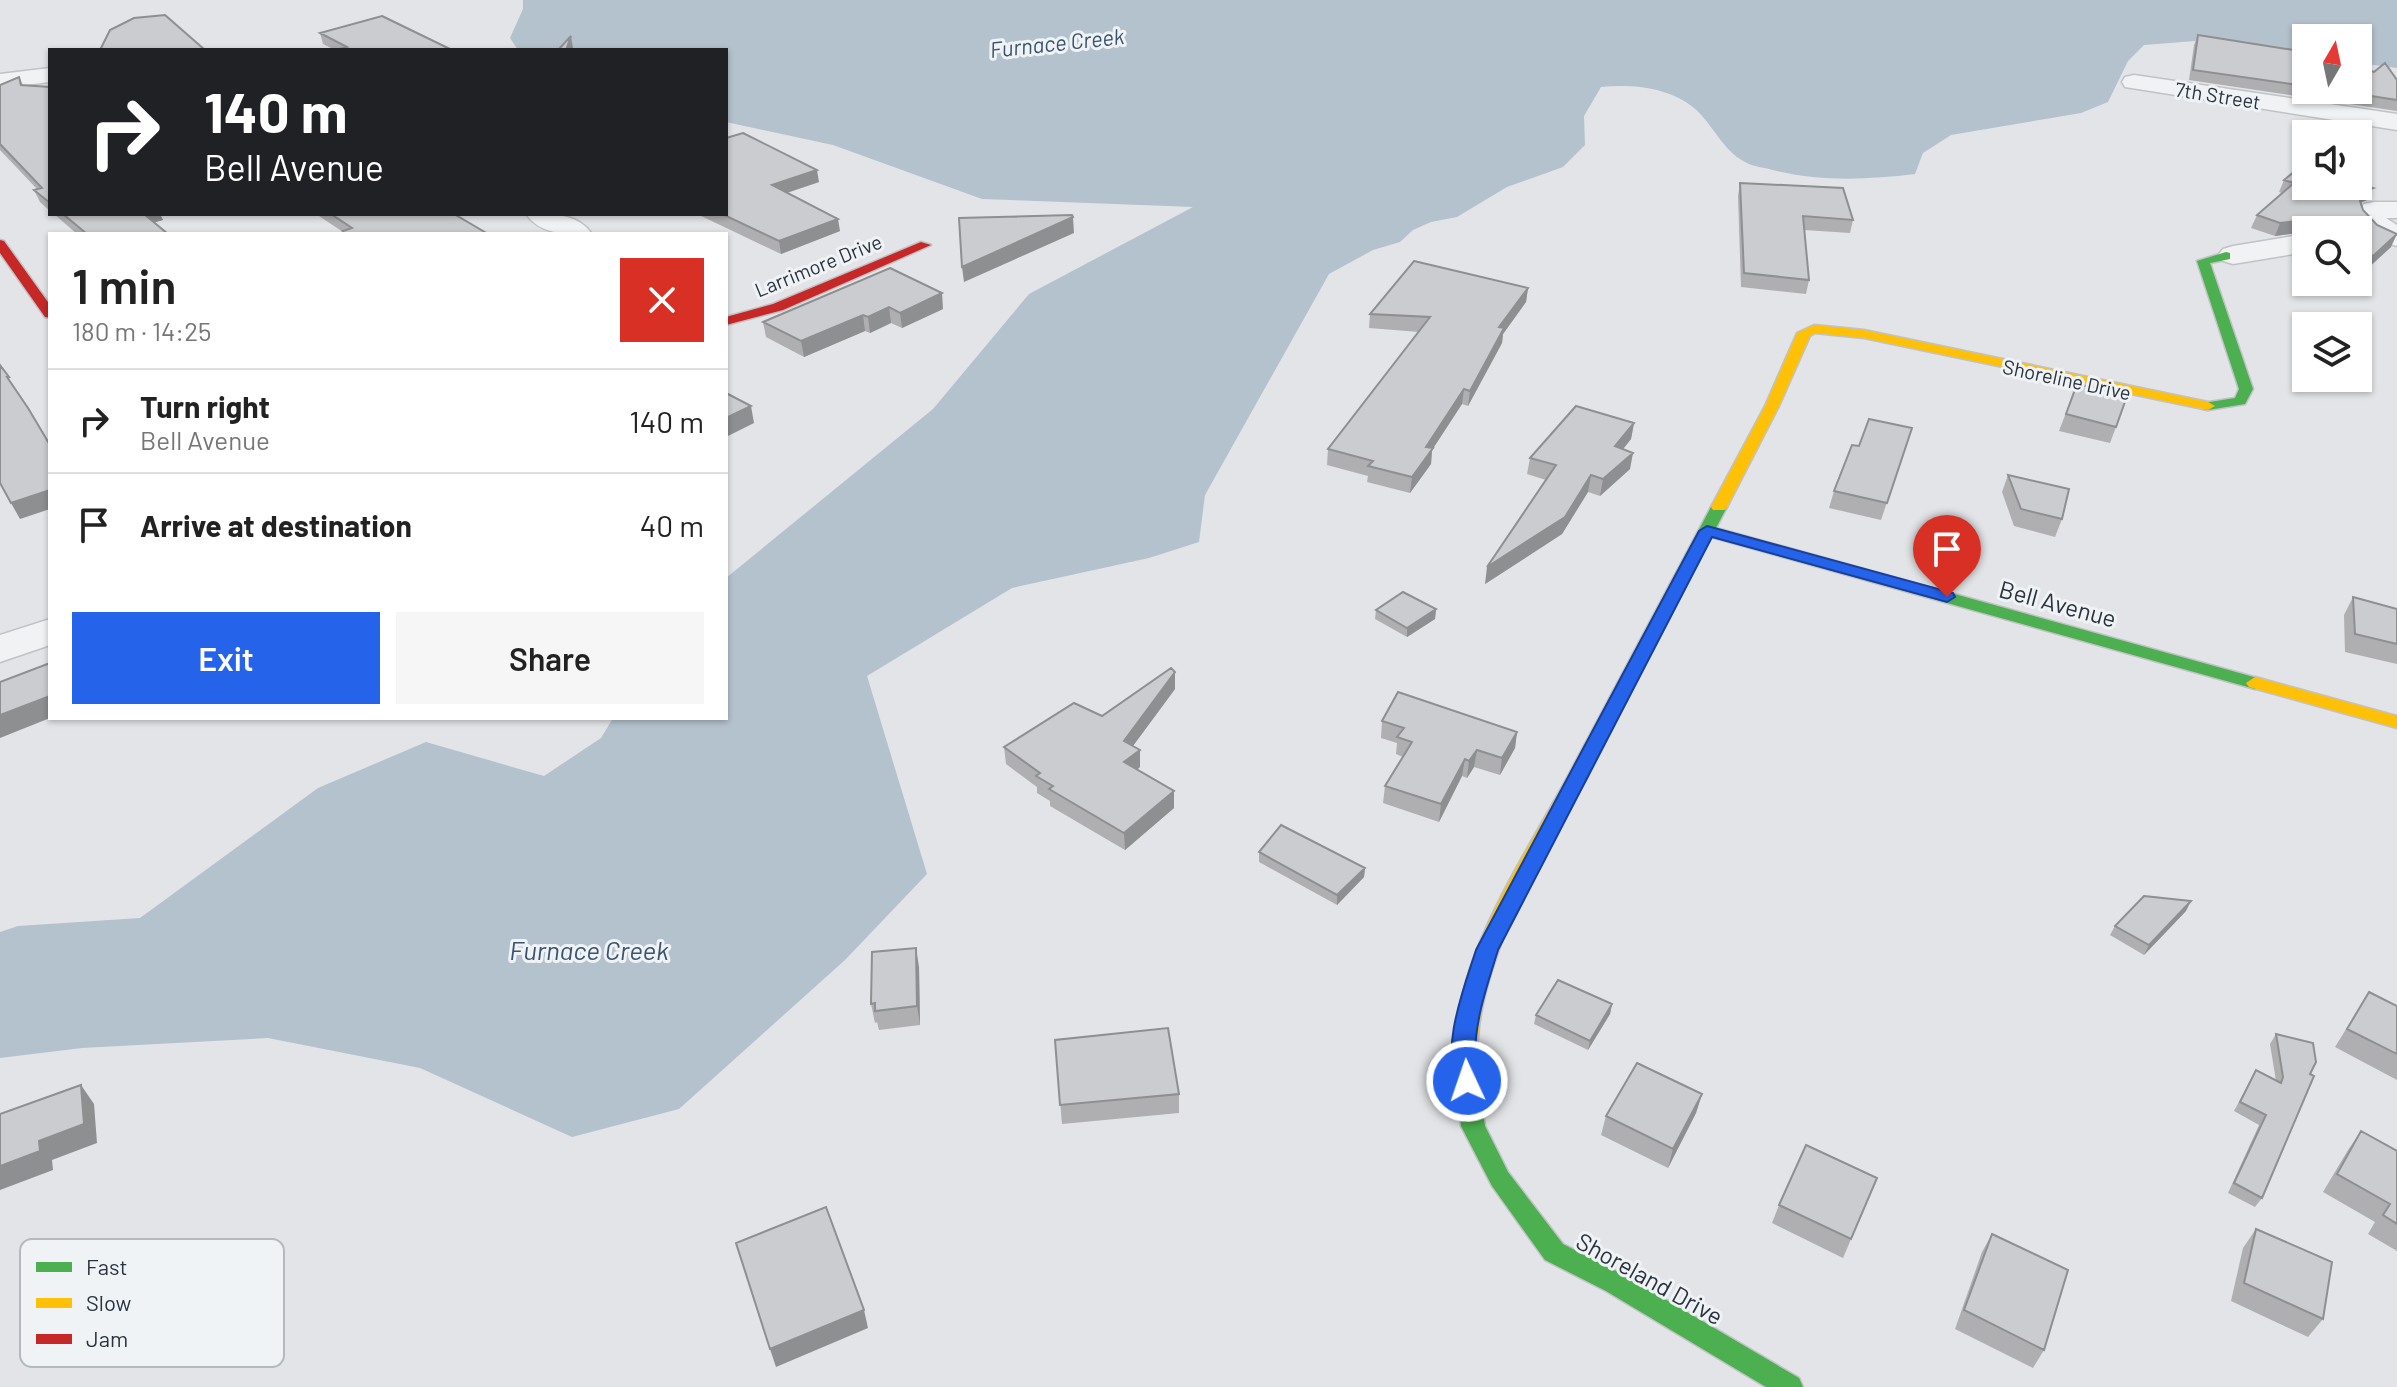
<!DOCTYPE html>
<meta charset="utf-8">
<style>
body{margin:0;font-family:Barlow,sans-serif;background:#f6f6f6;color:#222;height:100vh;display:flex;flex-direction:column;font-size:30px;white-space:nowrap}
*{box-sizing:border-box;margin:0}
p{font-size:26px;color:#767676}
.icon{flex:none;width:44px;height:44px;fill:none;stroke:currentColor;stroke-width:2;stroke-linecap:round;stroke-linejoin:round}
.map{position:relative;flex:1;overflow:hidden}
.side{position:absolute;left:48px;top:232px;width:680px;height:488px;display:flex;flex-direction:column;background:#fff;border-radius:0px;box-shadow:0 2px 6px #0004}
.side>*{flex:none}
.hud{position:absolute;left:48px;top:48px;width:680px;height:168px;border-radius:0px;box-shadow:0 2px 6px #0004;background:#202124;color:#fff;overflow:hidden}
.needle{width:52px;rotate:9deg}
.tools{position:absolute;left:2292px;top:24px;display:grid;gap:16px}
.tools a{display:grid;place-items:center;width:80px;height:80px;border-radius:0px;background:#fff;box-shadow:0 2px 6px #0004;font-size:40px}
.pin{position:absolute;display:grid;place-items:center;width:68px;height:68px;color:#fff;margin:-82px -34px;border-radius:50% 50% 50% 0;rotate:-45deg;box-shadow:0 0 8px #0007}
.pin .icon{rotate:45deg}
.me{position:absolute;width:88px;margin:-44px;rotate:357deg;stroke-linejoin:round;filter:drop-shadow(0 0 6px #0008)}
.turn{display:flex;align-items:center;gap:28px;height:168px;padding:0 24px;font-size:36px}
.turn .icon{width:104px;height:104px;stroke-width:2.5}
.turn b{display:block;font-size:56px;line-height:68px}
.round{display:grid;place-items:center;flex:none;width:84px;height:84px;border-radius:0px;background:#f6f6f6}
.summary{display:flex;align-items:center;justify-content:space-between;height:136px;padding:0 24px}
h1{font-size:48px;font-weight:600;line-height:60px}
.button{display:flex;gap:16px;margin-top:auto;padding:16px 24px}
.button a{flex:1;height:92px;border-radius:0px;background:#2563eb;color:#fff;font-size:32px;font-weight:600;line-height:92px;text-align:center}
.button a+a{background:#f6f6f6;color:#222}
ul{padding:0;list-style:none}
li{display:flex;align-items:center;gap:24px;height:104px;padding:0 24px;border-top:2px solid #e0e0e0}
li div{flex:1}
li b{display:block;font-size:30px}
li em{font-style:normal}
.map>svg:first-child{display:block}
.water{fill:#b4c2ce}
.lines{fill:none;stroke-linecap:round;stroke-linejoin:round}
.street-casing{stroke:#c1c2c5;stroke-width:3}
.fast-casing{stroke:#c1c2c5;stroke-width:3}
.slow-casing{stroke:#c1c2c5;stroke-width:3}
.jam-casing{stroke:#c1c2c5;stroke-width:3}
.street{fill:#f1f2f4;fill-rule:evenodd}
.fast{fill:#4caf50;fill-rule:evenodd}
.slow{fill:#ffc107;fill-rule:evenodd}
.jam{fill:#c62828;fill-rule:evenodd}
.wall{fill:#afafb2}
.shaded-wall{fill:#8e8f91}
.building{fill:#cbcccf;stroke:#8e8f91;stroke-width:2}
.route{fill:#2563eb;stroke:#184099;stroke-width:2}
.labels{text-anchor:middle;dominant-baseline:central;stroke-width:6;stroke-linejoin:round;paint-order:stroke}
.far-street-label{font-size:20px;fill:#2b333e;stroke:#f0f3f6}
.far-water-label{font-size:22px;font-style:italic;fill:#3a536e;stroke:#f0f3f6}
.street-label{font-size:24px;fill:#2b333e;stroke:#f0f3f6}
.water-label{font-size:26px;font-style:italic;fill:#3a536e;stroke:#f0f3f6}
.key{fill:#f0f3f6;stroke:#b5b9bf;stroke-width:2}
.key-label{font-size:22px;fill:#2b333e}
</style>
<div class="map">
<svg width="2397" height="1387" viewBox="0 0 2397 1387">
<rect width="100%" height="100%" fill="#e2e4e7"/>
<path class="water" d="M523,0H2397V68L2358,63V38H2306V56L2195,41L2144,45L2128,61L2108,102L2081,113L1951,135L1923,153L1915,174C1865,180 1818,182 1769,169C1761,167 1751,166 1745,162C1722,150 1713,124 1694,108C1669,87 1631,84 1601,87L1584,116L1585,145L1563,167L1507,187L1457,217L1431,222L1413,230L1400,242L1373,250L1329,274L1205,495L1199,542L1149,558L1012,588L867,676L927,874L845,960L679,1109L572,1137L420,1068L268,1038L82,1048L0,1058V932L18,926L140,918L318,788L426,742L544,776L601,738L613,718H726V578L933,409L1029,294L1193,207L982,199L833,145L726,122V50H518L510,38L523,9Z"/>
<g class="lines">
<defs>
<path id="street" d="M50,68V82L0,88V74Z
M2134,75L2397,114V130L2125,87L2122,82L2125,77Z
M2374,202H2397V218H2386L2397,225V246C2379,241 2363,233 2357,215L2364,204Z
M526,214C549,214 577,212 592,234C569,234 541,236 526,214Z
M2306,234V252L2233,264L2223,261L2218,255L2223,249L2233,246Z
M50,619V645L0,662V635Z"/>
<path id="fast" d="M2226,252L2230,253V259L2210,263L2253,389L2245,404L2208,410L2203,409V403L2235,398L2239,389L2197,261Z
M1719,502L1727,507L1716,528L2261,679L2264,683L2255,689L1711,537L1588,776L1585,781H1571L1568,776L1711,507Z
M1467,1070L1475,1072L1478,1079L1485,1126L1508,1172L1563,1244L1624,1275L1799,1378L1803,1387H1766L1606,1291L1545,1260L1492,1186L1461,1126L1456,1079L1459,1072Z"/>
<path id="slow" d="M1814,325L1864,330L2208,402L2215,406L2208,410L1864,338L1815,333L1810,336L1779,406L1727,507L1725,510H1713L1711,507L1765,406L1797,333Z
M2255,677L2397,716V728L2249,687L2246,683Z
M1578,770L1588,776C1555,837 1515,898 1494,964C1486,988 1480,1012 1478,1037C1476,1053 1482,1071 1475,1086L1467,1088L1459,1086C1454,1076 1455,1066 1455,1055C1453,959 1524,858 1568,776Z"/>
<path id="jam" d="M0,240L4,241L50,305V318L45,317L0,253Z
M921,242L931,245L783,310L726,325V317L773,304Z"/>
</defs>
<use href="#street" class="street-casing"/>
<use href="#fast" class="fast-casing"/>
<use href="#slow" class="slow-casing"/>
<use href="#jam" class="jam-casing"/>
<use href="#street" class="street"/>
<use href="#fast" class="fast"/>
<use href="#slow" class="slow"/>
<use href="#jam" class="jam"/>
</g>
<path class="wall" d="M320,33L452,50H335L323,44Z
M2198,35L2306,52V90H2358L2397,80V111L2189,80L2194,45Z
M19,77L23,85L50,87V211L40,202L34,190L37,189L0,150V85Z
M726,138L819,182L787,193L840,231L781,254L697,214H726Z
M2284,180L2306,186L2373,188L2367,200L2361,203L2363,210L2391,247L2367,269L2358,266V230H2306V232L2275,236L2251,228L2257,215L2282,193L2279,192Z
M1740,183L1853,220L1850,233L1804,230L1809,280L1806,294L1741,287L1738,196Z
M54,214H160L163,220L154,222L168,234H77Z
M316,214H454L488,234H344L343,232Z
M890,268L943,309L902,328L891,323L870,333L865,331L804,357L766,337L763,322Z
M1528,288L1526,302L1503,334L1502,343L1468,406L1462,404L1432,450L1431,464L1410,493L1367,482L1368,476L1327,465L1328,449L1419,332L1369,328L1370,314Z
M2077,384L2116,427L2110,443L2059,431Z
M1634,423L1631,439L1623,449L1630,469L1600,496L1588,492L1562,534L1485,584L1546,480L1527,474L1530,458Z
M1912,428L1881,520L1829,508L1834,491L1859,446Z
M2008,475L2062,519L2055,537L2014,526L2002,492Z
M2353,597L2397,609V664L2345,652L2344,615Z
M1436,609L1435,619L1407,637L1375,619L1376,610Z
M1175,689L1133,746L1140,750V767L1137,770L1174,791V808L1125,850L1050,806V801L1037,793V787L1006,764L1004,747L1102,716Z
M1382,721L1517,732L1515,748L1500,775L1474,767L1467,778L1462,776L1439,822L1383,803L1385,786L1403,757L1396,754L1397,743L1381,738Z
M1259,852L1365,868L1364,877L1337,905L1259,862Z
M2186,911L2144,955L2110,935L2115,926Z
M919,967L920,1025L879,1030L877,1022L875,1023L871,1004Z
M2369,992L2397,1006V1080L2335,1047Z
M1612,1004L1610,1014L1588,1050L1534,1024L1536,1015Z
M2276,1034L2310,1074L2262,1198L2255,1207L2228,1193L2259,1125L2234,1111L2256,1070L2276,1081L2270,1044Z
M1055,1040L1179,1094V1113L1062,1124Z
M1702,1094L1696,1113L1668,1168L1601,1135L1606,1116Z
M2361,1131L2397,1151V1251L2368,1234L2375,1222L2323,1192L2348,1150Z
M1877,1178L1843,1258L1772,1223L1779,1205Z
M2256,1229L2323,1319L2308,1337L2231,1301L2243,1248Z
M1992,1234L2044,1350L2033,1368L1955,1329L1982,1252Z"/>
<path class="shaded-wall" d="M571,36L573,48V50H566Z
M2370,155L2364,167L2358,172V165Z
M817,170L819,182L774,197L772,185Z
M2373,188L2367,200L2361,202L2354,213L2367,190Z
M142,214H160L163,220L146,225Z
M1073,217L1074,233L964,282L962,267Z
M838,219L840,231L781,254L779,241Z
M2314,219L2309,230H2306V232L2275,236L2280,223Z
M2397,234L2391,247L2367,269L2373,256Z
M1528,288L1526,302L1503,334L1502,343L1468,406L1470,391L1499,327Z
M942,293L943,309L902,328L900,313Z
M889,307L891,323L870,333L868,317Z
M863,315L865,331L804,357L801,341Z
M1464,389L1462,404L1432,450L1431,464L1410,493L1412,477L1426,447Z
M751,406L754,423L726,437V418Z
M1634,423L1631,439L1612,463L1615,446Z
M1633,453L1630,469L1600,496L1603,479Z
M1591,475L1588,492L1562,534L1485,584L1487,567Z
M50,490V509L20,519L11,503Z
M1436,609L1435,619L1407,637V628Z
M1175,672V689L1124,758V741Z
M50,696V718L0,738V715Z
M1517,732L1515,748L1500,775L1502,758Z
M1140,750V767L1125,779L1124,762Z
M1477,750L1474,767L1467,778L1469,761Z
M1465,759L1462,776L1439,822L1441,804Z
M1174,791V808L1125,850L1124,833Z
M1365,868L1364,877L1337,905V895Z
M2191,901L2186,911L2144,955L2149,945Z
M916,948L919,967L920,1025L917,1006Z
M1612,1004L1610,1014L1588,1050L1590,1041Z
M81,1085L94,1104L97,1143L52,1160L53,1170L0,1190V1166L39,1141Z
M1702,1094L1696,1113L1668,1168L1673,1149Z
M864,1310L868,1328L776,1367L770,1349Z"/>
<path class="building" d="M165,15L205,50H100L110,30L134,18Z
M382,16L452,50H336L347,47L320,33Z
M2198,35L2306,52V86L2193,70Z
M571,36L566,50H558Z
M2385,63L2397,80V100L2332,90H2358V67L2374,72Z
M19,77L21,85L50,87V203L34,190L42,188L0,144V85Z
M743,133L817,170L772,185L838,219L779,241L722,214H726V138Z
M2358,151L2370,155L2358,165Z
M2306,162V186H2358V184L2373,188L2367,190L2360,201L2363,210L2377,225L2397,234L2373,256L2358,250V230H2314V219L2280,223L2257,215L2294,183L2284,180Z
M1740,183L1843,188L1853,220L1803,216L1809,280L1744,273Z
M63,214H144L168,234H87Z
M331,214H454L488,234H347L343,231L352,228Z
M1072,215L1073,217L962,267L959,218Z
M1414,261L1528,288L1499,327L1504,328L1470,391L1464,389L1426,447L1433,448L1412,477L1368,466L1373,461L1328,449L1430,317L1370,314Z
M890,268L942,293L900,313L889,307L868,317L863,315L801,341L763,322Z
M0,365L9,377H7L28,408L50,445V490L11,503L0,483Z
M2077,384L2127,396L2116,427L2066,414Z
M726,393L751,406L726,418Z
M1576,406L1634,423L1615,446L1633,453L1603,479L1591,475L1565,517L1487,567L1556,465L1530,458Z
M1869,419L1912,428L1887,503L1834,491L1852,445L1859,446Z
M2008,475L2069,489L2062,519L2021,509Z
M1403,592L1436,609L1407,628L1376,610Z
M2353,597L2397,609V644L2355,634Z
M50,663V696L0,715V682Z
M1171,668L1175,672L1124,741L1140,750L1124,762L1174,791L1124,833L1049,789L1053,786L1036,776L1040,773L1004,747L1074,703L1102,716Z
M1398,692L1517,732L1502,758L1477,750L1469,761L1465,759L1441,804L1385,786L1412,742L1397,737L1404,728L1382,721Z
M1281,825L1365,868L1337,895L1259,852Z
M2144,896L2191,901L2149,945L2115,926Z
M916,948L917,1006L875,1011V1003L871,1004L872,952Z
M1558,980L1612,1004L1590,1041L1536,1015Z
M2369,992L2397,1006V1054L2347,1029Z
M1168,1028L1179,1094L1060,1105L1055,1040Z
M2276,1034L2313,1043L2316,1062L2310,1074L2314,1076L2262,1198L2234,1183L2266,1115L2240,1102L2256,1070L2281,1083L2283,1077Z
M1637,1063L1702,1094L1673,1149L1606,1116Z
M81,1085L84,1124L39,1141L40,1151L0,1166V1114Z
M2361,1131L2397,1151V1224L2383,1215L2390,1204L2337,1174Z
M1806,1145L1877,1178L1851,1239L1779,1205Z
M826,1207L864,1310L770,1349L736,1243Z
M2256,1229L2332,1262L2323,1319L2244,1283Z
M1992,1234L2068,1270L2044,1350L1964,1310Z"/>
<path class="route" d="M1707,526L1953,593L1955,597L1947,602L1712,537L1498,950C1487,986 1475,1019 1475,1057C1475,1068 1480,1077 1475,1088L1467,1091L1459,1088C1439,1050 1464,988 1476,950L1699,531Z"/>
<g class="labels">
<g class="far-street-label">
<text transform="translate(2218 95) rotate(9)">7th Street</text>
<text transform="translate(818 265) rotate(-22)">Larrimore Drive</text>
<text transform="translate(2067 379) rotate(12)">Shoreline Drive</text>
</g>
<g class="far-water-label">
<text transform="translate(1057 42) rotate(-6)">Furnace Creek</text>
</g>
<g class="street-label">
<text transform="translate(2058 603) rotate(15)">Bell Avenue</text>
<text transform="translate(1650 1278) rotate(29)">Shoreland Drive</text>
</g>
<g class="water-label">
<text x="589" y="949">Furnace Creek</text>
</g>
</g>
<rect x="20" y="1239" width="264" height="128" rx="12" class="key"/>
<rect x="36" y="1262" width="36" height="10" fill="#4caf50"/>
<rect x="36" y="1298" width="36" height="10" fill="#ffc107"/>
<rect x="36" y="1334" width="36" height="10" fill="#c62828"/>
<g class="key-label">
<text x="86" y="1275">Fast</text>
<text x="86" y="1311">Slow</text>
<text x="86" y="1347">Jam</text>
</g>
</svg>
<div class="tools">
<a><svg class="needle" viewBox="-14 -14 28 28"><path d="M0-13l5 13h-10z" fill="#e53935"/><path d="M0 13l5-13h-10z" fill="#767676"/></svg></a>
<a><svg class="icon" aria-label="sound" viewBox="0 0 24 24"><path d="M4 9h4l5-4v14l-5-4H4zM17 9q2 3 0 6"/></svg></a>
<a><svg class="icon" aria-label="search" viewBox="0 0 24 24"><circle cx="10" cy="10" r="6"/><path d="M15 15l6 6"/></svg></a>
<a><svg class="icon" aria-label="layers" viewBox="0 0 24 24"><path d="M12 4l9 5-9 5-9-5zM3 14l9 5 9-5"/></svg></a>
</div>
<div class="pin" style="left:1947px;top:597px;background:#d93025"><svg class="icon" aria-label="arrive" viewBox="0 0 24 24"><path d="M6 21V4h12l-3 4 3 4H6"/></svg></div>
<svg class="me" style="left:1467px;top:1081px" viewBox="-20 -20 40 40"><circle r="17" fill="#2563eb" stroke="#fff" stroke-width="3"/><path d="M0-11L8 9 0 5-8 9z" fill="#fff"/></svg>
<div class="hud">
<div class="turn"><svg class="icon" aria-label="right" viewBox="0 0 24 24"><path d="M7 20v-9h11M14 6l5 5-5 5"/></svg><div><b>140 m</b>Bell Avenue</div></div>
</div>
<section class="side">
<div class="summary"><div><h1>1 min</h1><p>180 m · 14:25</p></div><a class="round" style="background:#d93025;color:#fff"><svg class="icon" aria-label="close" viewBox="0 0 24 24"><path d="M6 6l12 12M18 6L6 18"/></svg></a></div>
<ul>
<li><svg class="icon" aria-label="right" viewBox="0 0 24 24"><path d="M7 20v-9h11M14 6l5 5-5 5"/></svg><div><b>Turn right</b><p>Bell Avenue</p></div><em>140 m</em></li>
<li><svg class="icon" aria-label="arrive" viewBox="0 0 24 24"><path d="M6 21V4h12l-3 4 3 4H6"/></svg><div><b>Arrive at destination</b></div><em>40 m</em></li>
</ul>
<div class="button"><a>Exit</a><a>Share</a></div>
</section>
</div>
